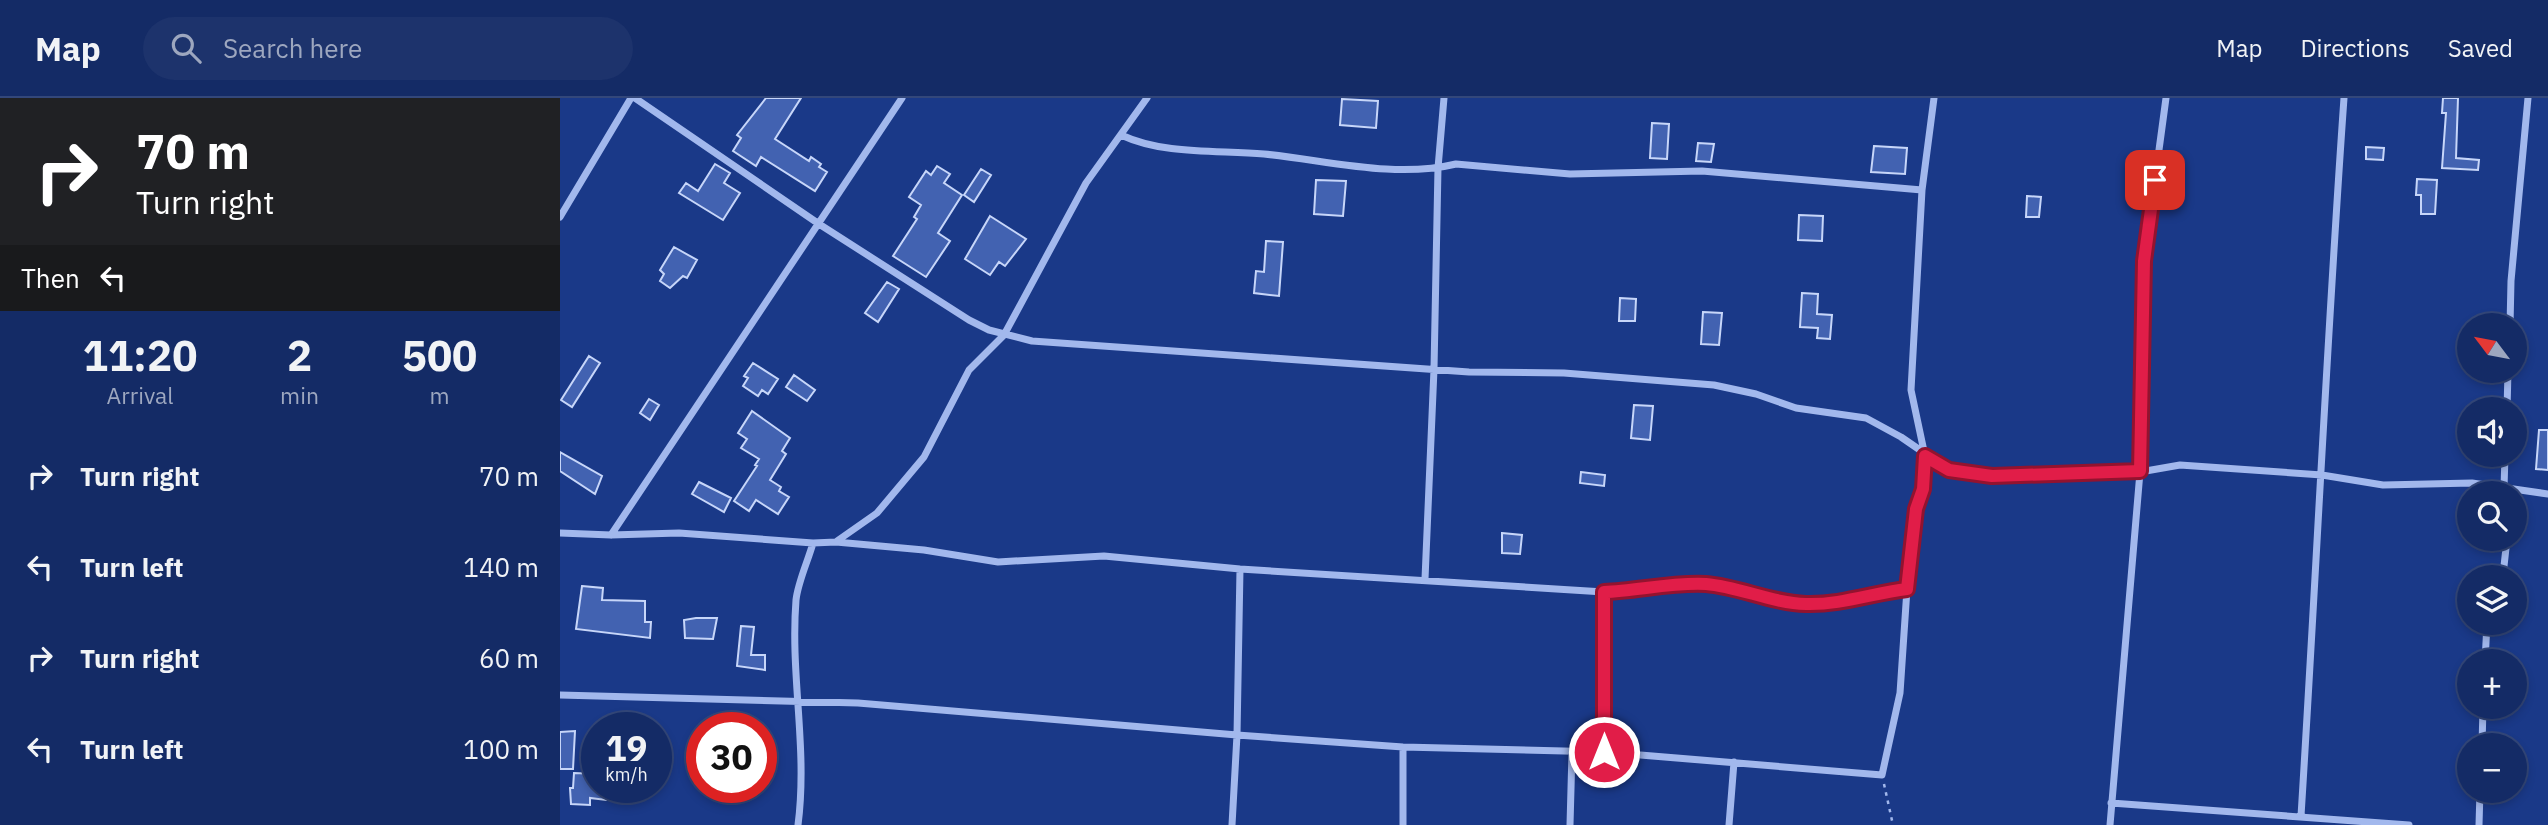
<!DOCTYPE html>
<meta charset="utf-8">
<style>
body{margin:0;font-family:"IBM Plex Sans",sans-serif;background:#1d336c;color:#f1f3f6;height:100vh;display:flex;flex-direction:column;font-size:26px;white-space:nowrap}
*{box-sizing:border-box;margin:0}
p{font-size:23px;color:#9da7bf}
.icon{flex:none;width:38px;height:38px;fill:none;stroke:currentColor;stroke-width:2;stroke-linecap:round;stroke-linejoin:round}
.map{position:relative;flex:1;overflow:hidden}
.panel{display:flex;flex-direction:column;background:#142b66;width:560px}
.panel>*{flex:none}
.guide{background:#202124;color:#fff;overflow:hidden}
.needle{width:46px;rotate:302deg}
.buttons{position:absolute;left:1897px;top:215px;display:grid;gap:14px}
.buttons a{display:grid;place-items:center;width:70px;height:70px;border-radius:50%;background:#142b66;box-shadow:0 4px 10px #0003,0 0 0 2px #33477a;font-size:35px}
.speed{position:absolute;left:21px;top:614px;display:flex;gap:14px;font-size:35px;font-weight:700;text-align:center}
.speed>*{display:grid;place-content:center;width:91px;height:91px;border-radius:50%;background:#142b66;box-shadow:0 4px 10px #0003,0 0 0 2px #33477a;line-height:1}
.speed small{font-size:18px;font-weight:400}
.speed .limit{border:10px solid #d22;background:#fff;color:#111}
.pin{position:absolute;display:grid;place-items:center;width:60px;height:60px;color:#fff;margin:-30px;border-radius:14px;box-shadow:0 4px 10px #0006}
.me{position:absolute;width:77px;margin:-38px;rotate:0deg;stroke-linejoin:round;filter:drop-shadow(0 0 5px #0008)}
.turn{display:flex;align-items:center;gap:24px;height:147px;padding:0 21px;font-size:32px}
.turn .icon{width:91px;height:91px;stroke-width:2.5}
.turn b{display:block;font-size:49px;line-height:60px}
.then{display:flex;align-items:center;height:66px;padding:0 21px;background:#0003;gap:14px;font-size:26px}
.eta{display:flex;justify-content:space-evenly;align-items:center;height:119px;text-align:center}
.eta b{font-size:42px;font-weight:700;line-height:49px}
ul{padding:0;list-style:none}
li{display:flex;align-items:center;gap:21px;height:91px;padding:0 21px}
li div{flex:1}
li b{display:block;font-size:26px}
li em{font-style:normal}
header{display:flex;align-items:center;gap:42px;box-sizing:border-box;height:98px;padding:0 35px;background:#142b66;border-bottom:2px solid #33477a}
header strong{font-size:33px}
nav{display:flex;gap:38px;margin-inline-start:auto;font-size:24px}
.search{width:490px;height:63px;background:#1d336c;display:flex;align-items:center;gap:18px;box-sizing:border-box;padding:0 24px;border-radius:38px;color:#9da7bf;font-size:26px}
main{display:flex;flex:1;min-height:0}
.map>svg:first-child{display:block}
.building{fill:#4262b1;stroke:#c7d6f9;stroke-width:2}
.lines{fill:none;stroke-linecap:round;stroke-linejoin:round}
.path{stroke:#a2b8ed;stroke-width:2.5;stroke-dasharray:3.5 5;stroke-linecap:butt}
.street{stroke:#a2b8ed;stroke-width:7}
.route-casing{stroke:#92132f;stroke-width:18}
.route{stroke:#e11d48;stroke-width:12}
</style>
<header>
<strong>Map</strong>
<div class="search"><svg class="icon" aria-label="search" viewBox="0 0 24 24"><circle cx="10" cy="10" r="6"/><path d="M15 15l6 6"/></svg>Search here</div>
<nav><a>Map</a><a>Directions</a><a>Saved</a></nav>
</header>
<main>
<section class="panel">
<div class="guide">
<div class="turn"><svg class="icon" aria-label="right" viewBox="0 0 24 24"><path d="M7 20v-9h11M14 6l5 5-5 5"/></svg><div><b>70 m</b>Turn right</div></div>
<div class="then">Then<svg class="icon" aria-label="left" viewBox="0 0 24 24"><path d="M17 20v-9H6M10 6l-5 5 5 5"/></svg></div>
</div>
<div class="eta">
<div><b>11:20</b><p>Arrival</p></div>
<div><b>2</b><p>min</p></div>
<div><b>500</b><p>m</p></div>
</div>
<ul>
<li><svg class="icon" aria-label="right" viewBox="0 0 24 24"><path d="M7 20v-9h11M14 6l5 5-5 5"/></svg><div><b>Turn right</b></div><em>70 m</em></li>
<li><svg class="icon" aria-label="left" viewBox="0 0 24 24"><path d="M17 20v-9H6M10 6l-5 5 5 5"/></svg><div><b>Turn left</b></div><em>140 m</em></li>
<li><svg class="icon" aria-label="right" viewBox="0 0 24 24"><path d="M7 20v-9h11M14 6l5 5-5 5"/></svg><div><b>Turn right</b></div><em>60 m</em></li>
<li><svg class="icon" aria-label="left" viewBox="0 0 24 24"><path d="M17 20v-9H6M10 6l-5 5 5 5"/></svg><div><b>Turn left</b></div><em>100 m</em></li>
</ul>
</section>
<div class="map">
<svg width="1988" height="727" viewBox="0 0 1988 727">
<rect width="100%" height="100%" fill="#1a3988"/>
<path class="building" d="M206,0H241L215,41L249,63L251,59L261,66L259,69L267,74L255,93L201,59L196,68L173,53L181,40L177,37Z
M1883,0H1898L1896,60L1919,62L1918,72L1882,70L1886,15H1882Z
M782,1L818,3L816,30L780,27Z
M1092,25L1109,26L1107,61L1090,60Z
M1138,45L1154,46L1151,64L1136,63Z
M1314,48L1347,50L1345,76L1311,74Z
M1806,49L1824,50L1823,62L1806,61Z
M155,66L170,75L164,85L180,95L163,122L119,95L126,85L138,93Z
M377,68L390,76L384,85L402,97L378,135L390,143L366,179L333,158L357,121L354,119L361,107L349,99L366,73L371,77Z
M421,71L431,77L414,104L404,97Z
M1857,81L1877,82L1875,116H1861V97H1856Z
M756,82L786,83L783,118L754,116Z
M1467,98L1481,99L1479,119H1466Z
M1239,117L1263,118L1262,143L1238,142Z
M430,118L466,141L445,168L439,164L430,177L405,161Z
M706,143L723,144L719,198L694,195L696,173L704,174Z
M114,149L137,162L127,180L123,178L110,190L100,183L104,176L100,172Z
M327,184L339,191L318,224L305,215Z
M1242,195L1258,196L1257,216L1272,217L1270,241L1257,240L1258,230L1240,229Z
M1060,200L1076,201L1075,223H1059Z
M1143,214L1162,215L1159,247L1141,246Z
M29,258L40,265L12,309L1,302Z
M193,265L218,281L208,296L202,292L198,298L183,288L188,280L184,278Z
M234,277L255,292L247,303L226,289Z
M89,301L99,307L90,322L80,315Z
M1074,307L1093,308L1090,342L1071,340Z
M192,313L230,340L222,353L226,356L210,382L221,389L219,393L229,399L218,416L196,402L189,413L174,403L197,368L195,367L199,361L181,350L187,341L178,335Z
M1979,332H1988V372L1976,371Z
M0,354L42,378L35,396L0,373Z
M1021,374L1045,377L1044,388L1020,385Z
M139,384L171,400L164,414L132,396Z
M942,435L962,437L960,456L942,455Z
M22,488L43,490L42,502L85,503V524H91L90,540L16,531Z
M136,520H157L153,541L125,540L124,522Z
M181,528L194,529L191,557H205V572L177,568Z
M15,633L13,671H0V634Z
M14,675L37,676V690H48L46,702L30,700V707L11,706L10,690H13Z"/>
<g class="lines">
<path class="path" d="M1324,686L1333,727"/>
<path class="street" d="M75,0L259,126L409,222L429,232L472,243L909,274L1004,275L1154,287L1196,296L1236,310L1306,320L1341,339L1389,372L1432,378L1580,374L1620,367L1762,377L1823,387L1912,385L1988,396
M561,37C604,57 657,52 704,56C766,62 834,81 896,66L1010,76L1142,73L1362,92
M0,119L71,0
M1950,228L1951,183L1968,0
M1947,312L1948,273
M1944,390L1945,357
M0,435L51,437L119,435L253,445L276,444L364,452L438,464L544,458L680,471L1044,494L1143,486L1179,491L1245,506L1278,504L1313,495L1347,491
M51,437L342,0
M277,443L317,415L364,359L409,272L444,237L526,85L587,0
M1937,480L1944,468L1947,441
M865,481L874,271L878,70L884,0
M1044,494V654
M1925,564L1927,525
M0,597L298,605L677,637L843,649L1044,654L1322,677L1340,595L1347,491L1356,411L1363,391L1365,358L1351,292L1362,92L1374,0
M1922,648L1923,609
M843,649V727
M1551,705L1849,727
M1741,718C1756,479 1767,239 1784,0
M238,727C248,650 230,579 236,502C238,484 248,463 253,445
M672,727L677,637L680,471
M1010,727L1012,654
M1169,727L1174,664
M1550,727L1580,374L1584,163L1606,0
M1919,727L1920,693"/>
</g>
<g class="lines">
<defs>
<path id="route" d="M1044,654V494C1077,493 1112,484 1146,486C1180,489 1212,505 1246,506C1281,507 1313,495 1347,491L1356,411L1363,391L1365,358L1389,372L1432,378L1580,373L1584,163L1595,82"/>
</defs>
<use href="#route" class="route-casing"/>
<use href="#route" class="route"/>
</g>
</svg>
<div class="buttons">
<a><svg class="needle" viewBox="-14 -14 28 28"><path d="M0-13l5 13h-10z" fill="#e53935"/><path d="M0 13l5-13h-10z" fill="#9da7bf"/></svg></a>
<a><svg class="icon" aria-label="sound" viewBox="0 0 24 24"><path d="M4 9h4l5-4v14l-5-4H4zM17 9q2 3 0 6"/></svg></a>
<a><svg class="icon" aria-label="search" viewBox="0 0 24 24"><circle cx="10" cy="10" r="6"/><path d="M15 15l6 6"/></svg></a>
<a><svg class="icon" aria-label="layers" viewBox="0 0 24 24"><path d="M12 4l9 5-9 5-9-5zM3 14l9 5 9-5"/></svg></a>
<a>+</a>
<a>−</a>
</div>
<div class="speed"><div>19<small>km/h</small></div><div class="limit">30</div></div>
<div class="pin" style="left:1595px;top:82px;background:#d93025"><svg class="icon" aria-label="arrive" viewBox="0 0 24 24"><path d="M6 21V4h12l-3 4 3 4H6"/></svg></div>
<svg class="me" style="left:1044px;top:654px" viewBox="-20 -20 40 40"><circle r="17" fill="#e11d48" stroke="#fff" stroke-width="3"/><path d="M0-11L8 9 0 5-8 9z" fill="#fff"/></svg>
</div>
</main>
